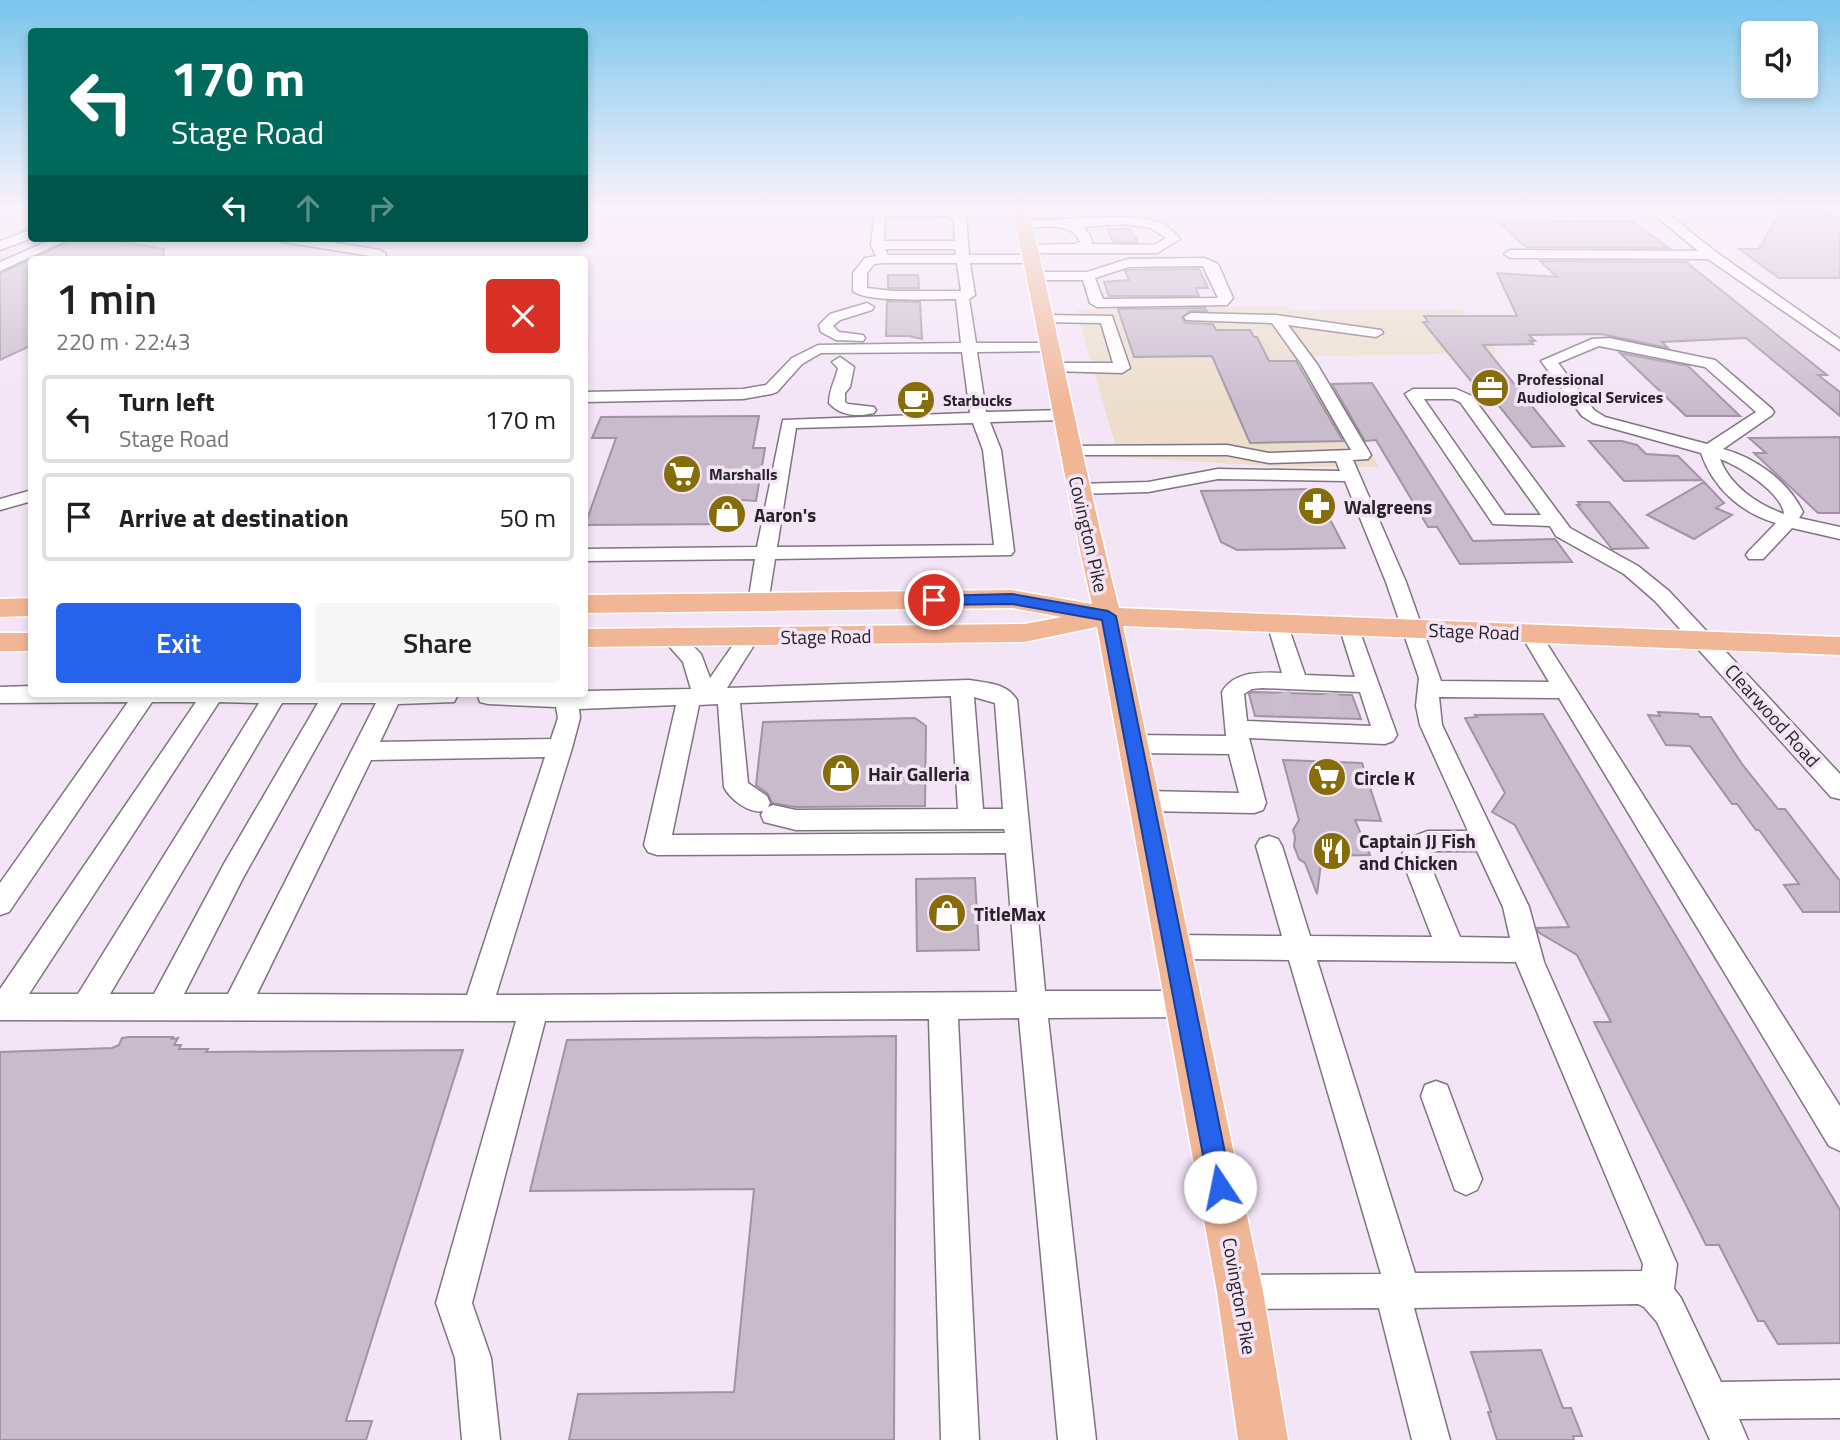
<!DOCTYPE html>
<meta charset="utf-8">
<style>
body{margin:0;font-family:"Titillium Web",sans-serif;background:#f6f6f6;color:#202124;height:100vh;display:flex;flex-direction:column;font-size:26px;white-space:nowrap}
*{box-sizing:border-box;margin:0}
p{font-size:23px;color:#757577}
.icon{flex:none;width:38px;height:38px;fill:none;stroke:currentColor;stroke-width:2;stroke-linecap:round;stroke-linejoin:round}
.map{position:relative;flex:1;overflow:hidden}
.details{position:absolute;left:28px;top:256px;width:560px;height:441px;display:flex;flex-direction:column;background:#fff;border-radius:7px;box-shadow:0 4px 10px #0003}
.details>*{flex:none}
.top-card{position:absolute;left:28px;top:28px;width:560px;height:214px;border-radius:7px;box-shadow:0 4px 10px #0003;background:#00695c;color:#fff;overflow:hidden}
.controls{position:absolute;left:1741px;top:21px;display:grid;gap:14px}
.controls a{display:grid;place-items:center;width:77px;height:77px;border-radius:7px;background:#fff;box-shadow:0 4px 10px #0003;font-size:35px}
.pin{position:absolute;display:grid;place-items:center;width:60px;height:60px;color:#fff;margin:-30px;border:4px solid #fff;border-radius:50%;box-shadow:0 2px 7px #0007}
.me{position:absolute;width:77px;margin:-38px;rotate:349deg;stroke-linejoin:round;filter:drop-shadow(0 0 5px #0008)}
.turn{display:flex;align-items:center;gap:24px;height:147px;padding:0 28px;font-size:32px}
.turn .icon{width:91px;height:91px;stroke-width:2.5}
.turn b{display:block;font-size:49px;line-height:60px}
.lanes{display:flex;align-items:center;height:66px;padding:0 28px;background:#0003;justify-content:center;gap:35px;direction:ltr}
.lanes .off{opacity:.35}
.round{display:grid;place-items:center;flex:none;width:74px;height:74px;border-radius:7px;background:#f6f6f6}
.summary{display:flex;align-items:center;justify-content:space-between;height:119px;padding:0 28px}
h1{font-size:42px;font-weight:600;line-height:52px}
.button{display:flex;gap:14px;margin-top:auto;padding:14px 28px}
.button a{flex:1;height:80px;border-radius:7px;background:#2563eb;color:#fff;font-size:28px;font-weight:600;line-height:80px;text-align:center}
.button a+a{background:#f6f6f6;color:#202124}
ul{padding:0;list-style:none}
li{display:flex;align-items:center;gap:21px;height:88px;margin:0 14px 10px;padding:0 14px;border:4px solid #e0e0e0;border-radius:7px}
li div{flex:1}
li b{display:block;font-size:26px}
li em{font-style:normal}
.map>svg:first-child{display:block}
.commercial{fill:#ecdecb}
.building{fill:#cabbcc;stroke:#a193a3;stroke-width:2}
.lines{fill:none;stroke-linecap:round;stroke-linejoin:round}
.minor-tunnel{stroke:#cabdcd;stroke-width:21;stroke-dasharray:21 10;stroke-linecap:butt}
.minor-casing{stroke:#807382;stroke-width:3}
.major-casing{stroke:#fff;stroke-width:3}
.minor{fill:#fff;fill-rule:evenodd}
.major{fill:#f1b696;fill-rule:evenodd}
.route{fill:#2563eb;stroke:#184099;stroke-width:2}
.labels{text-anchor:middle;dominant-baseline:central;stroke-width:7;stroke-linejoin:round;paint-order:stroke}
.far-poi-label{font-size:16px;font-weight:bold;fill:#282229;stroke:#f3e4f6;text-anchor:start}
.poi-label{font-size:19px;font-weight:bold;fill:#282229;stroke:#f3e4f6;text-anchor:start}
.street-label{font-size:19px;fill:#282229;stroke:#f3e4f6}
</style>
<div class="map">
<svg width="1840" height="1440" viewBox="0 0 1840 1440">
<rect width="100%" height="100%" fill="#f3e4f6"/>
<path class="commercial" d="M1287,306L1290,311L1462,309L1498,353L1314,356L1379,467H1289L1119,457L1076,310Z"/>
<path class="building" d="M1780,212H1827L1840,220V278H1779L1739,249H1759Z
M1631,221L1669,248L1526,247L1499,222Z
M1108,229H1130L1138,242H1113Z
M75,238H102L164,249L163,259H32Z
M32,259V345L0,360V273Z
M1540,261L1686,262L1827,375H1818L1840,392V416L1746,338L1662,342L1668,348L1601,334L1529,335L1535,341H1530L1533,344L1483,345L1564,446L1532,447L1479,381H1471L1423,322H1428L1424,316H1517L1497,273L1557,277Z
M1199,269L1208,288H1196L1199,296H1109L1104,282L1129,280L1125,271L1129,270Z
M888,275H918L919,288H888Z
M887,301L920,302L922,339L909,336H886Z
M1205,308L1207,311H1190L1182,318L1186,323L1213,324L1216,330H1250L1254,337H1257L1269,361H1296L1343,441L1250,443L1212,356L1134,357L1118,309Z
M1620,353L1688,366L1740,416H1686Z
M1372,383L1473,541L1555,539L1572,562L1460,564L1437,527H1428L1376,440L1365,441L1332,384Z
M759,416L753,448H765L756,501L742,500L738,524L585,525L616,438H592L601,417Z
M1840,437V513H1818L1754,453H1766L1749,438Z
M1589,441H1622L1637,445L1646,454L1678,456L1702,480L1624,481Z
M1704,482L1724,503L1716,508L1732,515L1694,539L1647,515Z
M1314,489L1345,548L1237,550L1221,542L1201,491Z
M1578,502H1609L1648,548L1612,549L1577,505H1580Z
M1252,692L1352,695L1361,719L1255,716L1249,694Z
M1658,712L1698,714L1700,717H1711L1742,764L1778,809H1785L1840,881V912H1803L1784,885L1799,884L1759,830H1756L1737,804H1732L1690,746L1666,745L1648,715L1660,716Z
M1543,714L1840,1210V1343L1778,1344L1764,1321H1758L1719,1245H1706L1594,1022H1611L1577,955L1538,932L1537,928L1569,927L1515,825L1492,812L1505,793L1465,718L1477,717L1475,715Z
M915,718L926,726L925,806L796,807L772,803L768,794L756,785L763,722Z
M1283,760L1362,763L1381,821L1355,820L1370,855L1322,856L1317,894L1305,863L1299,859L1294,846L1295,837L1293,830L1299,820Z
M975,878L979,950L917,951L916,879Z
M896,1036L894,1440H569L578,1394L734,1392L754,1189L530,1191L567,1040Z
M129,1037H173L172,1039L178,1038L174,1045H181L179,1049H208L206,1052L463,1050L346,1421H372L366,1440H0V1052L112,1048L119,1045L122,1038Z
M1541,1350L1563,1408H1571L1582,1436H1573L1574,1440H1497L1488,1412H1491L1471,1352Z"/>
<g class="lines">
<path class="minor-tunnel" d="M1280,693L1286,717
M1327,694L1333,719"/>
<defs>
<path id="minor" d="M1645,207H1659L1716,252L1840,339V350L1708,259L1510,258L1504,254L1510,250L1698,251Z
M947,208L966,217L969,255H1032L1039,259L1032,263H970L975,295L969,299L976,343H1052L1059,347L1052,351L977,352L986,412L1064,410L1072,415L1064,420L990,422L1001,450L1014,551L1011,555L775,559L768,603L765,608H751L748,603L755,559L584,561V549L757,547L783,420L970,413L962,352L821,353L802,364L777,392L771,394L743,399L584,402V392L743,389L766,385L792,358L818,345L961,343L956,299C934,299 868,303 853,291V273L865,258L876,256L871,245L875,211ZM946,216L954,219L955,241H884L885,217ZM885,249H955L956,255H888ZM884,263H957L961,291H893L867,288V273L874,264ZM973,423L983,450L994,545L777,547L796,428Z
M1107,217C1134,217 1163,216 1180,239L1157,253H1029L1023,249L1029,245L1075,244L1080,242C1073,221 1041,227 1024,228L1020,227V221ZM1124,224L1151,228L1166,238L1154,245L1092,244L1090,235L1083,227Z
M32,229V238L0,250V241Z
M55,238H72L0,271V262Z
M277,238H306L380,250L386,254L383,259H369L371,256L283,242Z
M1204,258L1218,264L1233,298L1227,305L1097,307L1090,303L1083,280H1035L1028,276L1035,272H1087L1128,259ZM1203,266L1218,298L1103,299L1095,278L1129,267Z
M867,303L874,307L872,310L840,320L833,326L839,332L863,335L865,338L863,341L836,340L821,332L819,325L830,314Z
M1191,313L1276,315L1381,330L1383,333L1376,337L1288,325L1317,364L1371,455L1368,459L1353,460L1406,582L1441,681L1549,682L1520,633L1523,628H1537L1840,1106V1151L1829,1146L1559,698L1439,697L1442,725L1529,907L1544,962L1677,1264L1674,1289L1681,1298L1721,1382L1840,1380V1418L1739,1419L1748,1440H1710L1657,1322L1644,1307L1638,1304L1414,1308L1450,1440H1412L1379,1308L1240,1309L1228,1304L1223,1292L1228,1280L1240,1275L1381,1274L1289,960L1173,959L1163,956L1159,947L1163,938L1173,935L1282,936L1256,846L1260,839L1269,836L1278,839L1282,846L1310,936L1432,937L1401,857L1409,838L1428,831H1468L1420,725L1416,706L1419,678L1386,582L1345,481L1218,479L1148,492L1077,494L1068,489L1077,484L1148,482L1218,469L1340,471L1336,461L1269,463L1227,455H1064L1061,451L1064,447L1070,446L1227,445L1269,453L1351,450L1302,365L1272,323L1186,320L1184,317ZM1430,851H1477L1503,907L1510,938L1460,937L1427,857ZM1317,960L1516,962L1643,1264L1642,1271L1415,1273Z
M1045,315L1112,316L1130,368L1122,373L1051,371L1048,368L1051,365L1056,363H1113L1101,323L1040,322L1038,319Z
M1609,338L1715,360L1772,409L1774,412L1772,415L1723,449C1756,458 1788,481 1803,512L1799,518L1840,527V539L1792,528L1763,559H1749L1746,555L1749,551L1776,523C1741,513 1713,488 1701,453L1593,423L1582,416L1541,361L1592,339ZM1599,346L1705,367L1756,412L1707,444L1605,417L1594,410L1558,363ZM1720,459C1740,466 1782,493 1784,514C1757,504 1730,486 1720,459Z
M840,357L854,367L850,387L845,393V402L848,404L874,407L876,410L874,413C858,417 840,416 829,403C829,390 835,381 838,368L832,362Z
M1413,389H1456L1472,396L1570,528L1638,566L1669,591L1840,774V799L1831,797L1655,601L1624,574L1556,536L1550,526L1493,524L1405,394ZM1424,399H1453L1460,402L1541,515H1505Z
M32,490V501L0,510V499Z
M1277,616L1284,618L1287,623L1305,675L1355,677L1339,626L1342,621H1356L1397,735L1393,741L1385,744L1249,738L1266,803L1263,810L1254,813L1144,811L1135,808L1132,801L1135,794L1144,791L1239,793L1229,754L1132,753L1124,750L1120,744L1124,738L1132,735L1226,736L1222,692C1234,671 1261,672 1282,673L1267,623L1270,618ZM1262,688L1360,692L1371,726L1247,721L1244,694L1252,689Z
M749,630L756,632L759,637L727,688L969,680C987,683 1007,683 1017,700L1045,991H1185L1195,995L1199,1004L1195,1013L1185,1017L1048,1018L1096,1440H1058L1019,1018L958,1019L979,1440H941L929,1019L545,1021L472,1303L491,1358L500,1440H462L455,1358L436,1303L516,1021L0,1020V989L196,702H152L9,912L0,915V883L128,702L0,703V687L32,686V693H459L454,702L398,704L380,742L551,739L558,718L556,707L488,704L480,702L477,693L691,689L683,662L662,638L666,633H680L701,654L710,678L742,632ZM951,696L958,809L796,810L773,805L768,807L770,803L767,796L748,783L740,703ZM974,697L995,703L1003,809H983ZM219,702L259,703L78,994H29ZM282,703H318L225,862L154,994H110ZM341,703H376L228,994H184L243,878ZM718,704L724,787C730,799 749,814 763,811L761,815L764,822L796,830L1004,829L1005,833L672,835L699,705ZM676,705L644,845L648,852L657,855L1006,853L1017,992L496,995L572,748L580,718L579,709ZM545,757L467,995L257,994L371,760Z
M1436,1081L1447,1085L1482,1179L1477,1190L1466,1195L1455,1190L1421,1096L1425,1085Z"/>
<path id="major" d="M1012,207H1028C1060,341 1085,475 1119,608L1840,637V655L1123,626L1263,1292L1288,1440H1238L1217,1292L1097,627L1024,642L584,647V629L1024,624L1062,617L1012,608L584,613V595L1012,590L1092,604C1062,473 1041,339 1012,207Z
M32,598V616L0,617V599Z
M0,633H32V651H0Z"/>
</defs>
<use href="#minor" class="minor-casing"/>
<use href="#major" class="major-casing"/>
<use href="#minor" class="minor"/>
<use href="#major" class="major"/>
</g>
<linearGradient id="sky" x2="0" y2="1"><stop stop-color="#79c5ec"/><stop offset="0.51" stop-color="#faf3fb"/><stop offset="1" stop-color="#faf3fb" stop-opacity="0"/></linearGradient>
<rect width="1840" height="409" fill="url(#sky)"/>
<path class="route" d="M1012,594L1108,611L1116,616L1232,1187L1228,1195L1220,1198L1212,1195L1209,1187L1102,620L1012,604L934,605L927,600L934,596Z"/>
<defs>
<symbol id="office-disc" viewBox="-11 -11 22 22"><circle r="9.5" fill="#876c0a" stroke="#f3e4f6"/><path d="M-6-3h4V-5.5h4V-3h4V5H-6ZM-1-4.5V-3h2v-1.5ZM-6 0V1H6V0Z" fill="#fff"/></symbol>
<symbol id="cafe-disc" viewBox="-11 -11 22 22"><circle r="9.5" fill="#876c0a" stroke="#f3e4f6"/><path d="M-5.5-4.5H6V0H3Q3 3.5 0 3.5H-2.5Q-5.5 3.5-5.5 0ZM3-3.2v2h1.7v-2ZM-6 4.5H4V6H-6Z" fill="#fff"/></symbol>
<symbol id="supermarket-disc" viewBox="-11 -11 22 22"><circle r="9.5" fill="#876c0a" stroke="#f3e4f6"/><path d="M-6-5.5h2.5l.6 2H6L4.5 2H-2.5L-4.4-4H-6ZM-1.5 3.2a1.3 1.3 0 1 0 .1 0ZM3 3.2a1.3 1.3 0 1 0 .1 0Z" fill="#fff"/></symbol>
<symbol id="pharmacy-disc" viewBox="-11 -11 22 22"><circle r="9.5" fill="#876c0a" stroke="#f3e4f6"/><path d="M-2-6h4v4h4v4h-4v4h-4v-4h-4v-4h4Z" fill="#fff"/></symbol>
<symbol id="shop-disc" viewBox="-11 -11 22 22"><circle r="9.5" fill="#876c0a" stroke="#f3e4f6"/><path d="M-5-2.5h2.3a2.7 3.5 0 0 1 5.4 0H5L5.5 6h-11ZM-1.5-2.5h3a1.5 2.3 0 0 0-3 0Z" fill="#fff"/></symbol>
<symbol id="restaurant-disc" viewBox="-11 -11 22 22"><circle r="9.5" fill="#876c0a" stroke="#f3e4f6"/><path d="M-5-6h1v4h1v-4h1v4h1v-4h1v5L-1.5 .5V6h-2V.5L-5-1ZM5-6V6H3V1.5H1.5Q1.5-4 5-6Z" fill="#fff"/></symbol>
</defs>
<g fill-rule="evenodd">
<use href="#office-disc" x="1468" y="366" width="44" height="44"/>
<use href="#cafe-disc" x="894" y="378" width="44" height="44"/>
<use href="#supermarket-disc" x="660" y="452" width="44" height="44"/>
<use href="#pharmacy-disc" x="1295" y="484" width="44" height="44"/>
<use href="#shop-disc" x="705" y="492" width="44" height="44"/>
<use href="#shop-disc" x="819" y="751" width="44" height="44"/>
<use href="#supermarket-disc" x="1305" y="755" width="44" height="44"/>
<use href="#restaurant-disc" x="1310" y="829" width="44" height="44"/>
<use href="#shop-disc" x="925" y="891" width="44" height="44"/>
</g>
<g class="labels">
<g class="far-poi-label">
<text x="1517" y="379">Professional<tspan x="1517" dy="18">Audiological Services</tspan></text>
<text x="943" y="400">Starbucks</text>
<text x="709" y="474">Marshalls</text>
</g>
<g class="poi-label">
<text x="1344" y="506">Walgreens</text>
<text x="754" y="514">Aaron's</text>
<text x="868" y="773">Hair Galleria</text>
<text x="1354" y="777">Circle K</text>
<text x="1359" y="840">Captain JJ Fish<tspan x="1359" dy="22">and Chicken</tspan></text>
<text x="974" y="913">TitleMax</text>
</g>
<g class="street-label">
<text transform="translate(1089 534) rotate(77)">Covington Pike</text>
<text transform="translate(1474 631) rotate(2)">Stage Road</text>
<text transform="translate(826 636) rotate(-1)">Stage Road</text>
<text transform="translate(1773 715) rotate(48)">Clearwood Road</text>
<text transform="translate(1240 1296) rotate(80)">Covington Pike</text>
</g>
</g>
</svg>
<div class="controls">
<a><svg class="icon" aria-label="sound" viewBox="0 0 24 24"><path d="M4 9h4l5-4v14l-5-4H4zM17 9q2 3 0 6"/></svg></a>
</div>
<div class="pin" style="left:934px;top:600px;background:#d93025"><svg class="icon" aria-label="arrive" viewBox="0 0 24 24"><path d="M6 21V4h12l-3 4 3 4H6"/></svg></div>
<svg class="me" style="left:1220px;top:1187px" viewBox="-20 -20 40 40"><circle r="19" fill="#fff"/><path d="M0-13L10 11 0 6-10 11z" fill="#2563eb"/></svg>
<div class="top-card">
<div class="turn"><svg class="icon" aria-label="left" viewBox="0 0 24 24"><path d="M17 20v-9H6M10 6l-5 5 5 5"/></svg><div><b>170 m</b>Stage Road</div></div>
<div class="lanes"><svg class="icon" aria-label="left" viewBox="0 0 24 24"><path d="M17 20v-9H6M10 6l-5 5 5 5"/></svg><svg class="icon off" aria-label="ahead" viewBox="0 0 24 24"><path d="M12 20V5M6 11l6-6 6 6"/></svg><svg class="icon off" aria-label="right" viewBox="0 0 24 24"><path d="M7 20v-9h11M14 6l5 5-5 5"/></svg></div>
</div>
<section class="details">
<div class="summary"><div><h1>1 min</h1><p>220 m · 22:43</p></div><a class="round" style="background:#d93025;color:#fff"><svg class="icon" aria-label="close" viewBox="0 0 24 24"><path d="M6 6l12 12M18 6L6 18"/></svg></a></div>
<ul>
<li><svg class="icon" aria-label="left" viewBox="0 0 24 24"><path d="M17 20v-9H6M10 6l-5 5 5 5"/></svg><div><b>Turn left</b><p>Stage Road</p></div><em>170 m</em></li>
<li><svg class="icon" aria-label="arrive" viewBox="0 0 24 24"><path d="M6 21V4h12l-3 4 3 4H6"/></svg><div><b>Arrive at destination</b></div><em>50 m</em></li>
</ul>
<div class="button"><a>Exit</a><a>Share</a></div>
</section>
</div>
